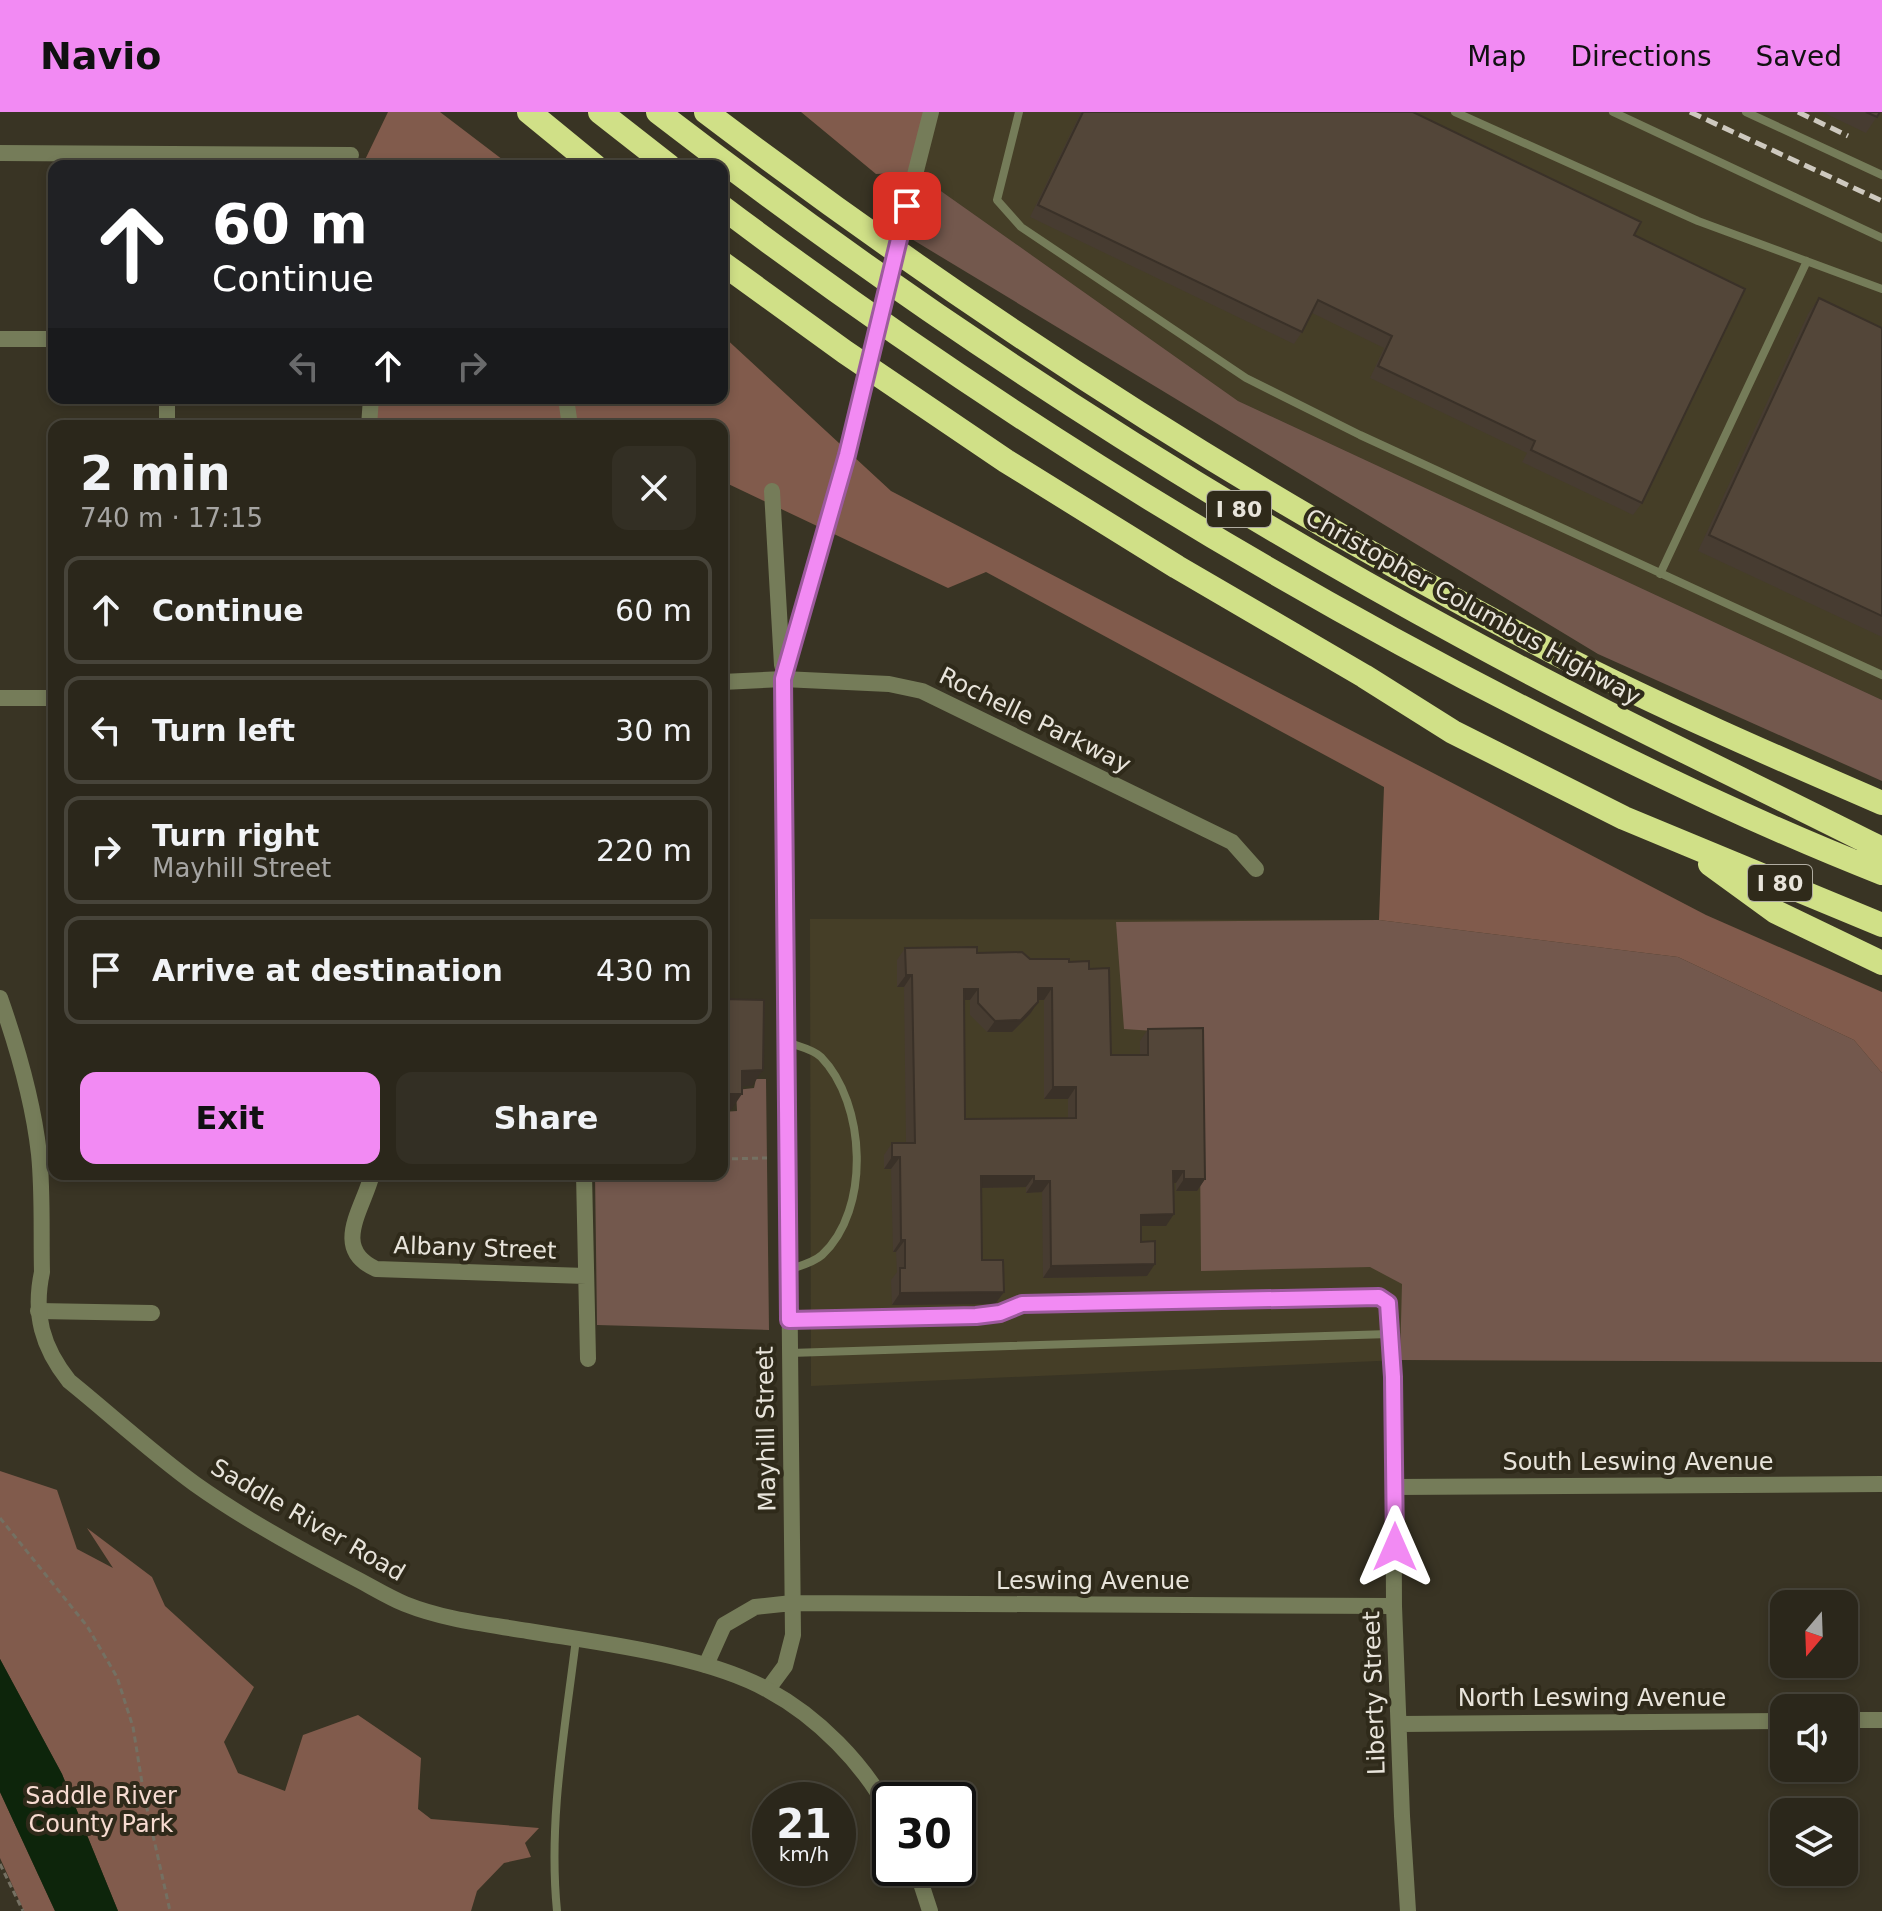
<!DOCTYPE html>
<meta charset="utf-8">
<style>
body{margin:0;font-family:"DejaVu Sans",sans-serif;background:#332f24;color:#f1f3f6;height:100vh;display:flex;flex-direction:column;font-size:30px;white-space:nowrap}
*{box-sizing:border-box;margin:0}
p{font-size:26px;color:#a6a5a3}
.icon{flex:none;width:44px;height:44px;fill:none;stroke:currentColor;stroke-width:2;stroke-linecap:round;stroke-linejoin:round}
.map{position:relative;flex:1;overflow:hidden}
.sheet{position:absolute;left:48px;top:308px;width:680px;height:760px;display:flex;flex-direction:column;background:#2b271b;border-radius:16px;box-shadow:0 4px 12px #0003,0 0 0 2px #47443a}
.sheet>*{flex:none}
.hud{position:absolute;left:48px;top:48px;width:680px;height:244px;border-radius:16px;box-shadow:0 4px 12px #0003,0 0 0 2px #47443a;background:#202124;color:#fff;overflow:hidden}
.needle{width:52px;rotate:199deg}
.buttons{position:absolute;left:1770px;top:1478px;display:grid;gap:16px}
.buttons a{display:grid;place-items:center;width:88px;height:88px;border-radius:16px;background:#2b271b;box-shadow:0 4px 12px #0003,0 0 0 2px #47443a;font-size:40px}
.speed{position:absolute;left:752px;top:1670px;display:flex;gap:16px;font-size:40px;font-weight:700;text-align:center}
.speed>*{display:grid;place-content:center;width:104px;height:104px;border-radius:50%;background:#2b271b;box-shadow:0 4px 12px #0003,0 0 0 2px #47443a;line-height:1}
.speed small{font-size:20px;font-weight:400}
.speed .limit{border:4px solid #111;border-radius:12px;background:#fff;color:#111}
.pin{position:absolute;display:grid;place-items:center;width:68px;height:68px;color:#fff;margin:-34px;border-radius:16px;box-shadow:0 4px 12px #0006}
.me{position:absolute;width:88px;margin:-44px;rotate:0deg;stroke-linejoin:round;filter:drop-shadow(0 0 6px #0008)}
.turn{display:flex;align-items:center;gap:28px;height:168px;padding:0 32px;font-size:36px}
.turn .icon{width:104px;height:104px;stroke-width:2.5}
.turn b{display:block;font-size:56px;line-height:68px}
.lanes{display:flex;align-items:center;height:76px;padding:0 32px;background:#0003;justify-content:center;gap:40px;direction:ltr}
.lanes .off{opacity:.35}
.round{display:grid;place-items:center;flex:none;width:84px;height:84px;border-radius:16px;background:#332f24}
.headline{display:flex;align-items:center;justify-content:space-between;height:136px;padding:0 32px}
h1{font-size:48px;font-weight:700;line-height:60px}
.action{display:flex;gap:16px;margin-top:auto;padding:16px 32px}
.action a{flex:1;height:92px;border-radius:16px;background:#f28af3;color:#111;font-size:32px;font-weight:700;line-height:92px;text-align:center}
.action a+a{background:#332f24;color:#f1f3f6}
ul{padding:0;list-style:none}
li{display:flex;align-items:center;gap:24px;height:108px;margin:0 16px 12px;padding:0 16px;border:4px solid #47443a;border-radius:16px}
li div{flex:1}
li b{display:block;font-size:30px}
li em{font-style:normal}
header{display:flex;align-items:center;gap:48px;box-sizing:border-box;height:112px;padding:0 40px;background:#f28af3;color:#111}
header strong{font-size:38px}
nav{display:flex;gap:44px;margin-inline-start:auto;font-size:28px}
.map>svg:first-child{display:block}
.built{fill:#453e27}
.green{fill:#73584d}
.forest{fill:#815b4c}
.water{fill:#0d250b}
.lines{fill:none;stroke-linecap:round;stroke-linejoin:round}
.path{stroke:#747062;stroke-width:3;stroke-dasharray:6 4;stroke-linecap:butt}
.service{stroke:#757c59;stroke-width:8}
.minor{stroke:#757c59;stroke-width:16}
.tertiary{stroke:#757c59;stroke-width:16}
.motorway{stroke:#d0e087;stroke-width:24}
.rail{stroke:#cec9bf;stroke-width:5;stroke-dasharray:12 6;stroke-linecap:butt}
.minor-bridge{stroke:#757c59;stroke-width:16}
.wall{fill:#473c31;fill-rule:evenodd}
.shaded-wall{fill:#3a3128}
.building{fill:#534639;stroke:#3a3128;stroke-width:2;fill-rule:evenodd}
.route-casing{stroke:#9d5a9e;stroke-width:20}
.route{stroke:#f28af3;stroke-width:14}
.labels{text-anchor:middle;dominant-baseline:central;stroke-width:8;stroke-linejoin:round;paint-order:stroke}
.shield{fill:#2f2a1a;stroke:#b0aca1;stroke-width:2}
.shield-label{font-size:22px;font-weight:bold;fill:#e8e4db}
.street-label{font-size:24px;fill:#e8e4db;stroke:#2f2a1a}
.park-label{font-size:24px;fill:#f7dbd1;stroke:#2f2a1a}
</style>
<header>
<strong>Navio</strong>
<nav><a>Map</a><a>Directions</a><a>Saved</a></nav>
</header>
<div class="map">
<svg width="1882" height="1799" viewBox="0 0 1882 1799">
<rect width="100%" height="100%" fill="#393424"/>
<path class="built" d="M929,0H1882V588L1238,289L914,60Z
M810,807L1379,808L1882,961V1250L1400,1248L811,1274Z"/>
<path class="green" d="M914,60L1238,289L1882,588V669L1598,542L900,120Z
M1379,808L1678,845L1854,928L1882,961V1250L1400,1248L1402,1172L1370,1155L1201,1159L1199,922L1124,917L1116,810Z
M756,967H766L769,1218L597,1213L595,1062H722V1000L737,999L736,978L754,976Z"/>
<path class="forest" d="M388,0H440L511,54H362Z
M801,0H929L914,60L876,62Z
M722,223L891,379L1706,803L1882,880V961L1854,928L1678,845L1379,808L1384,675L986,460L948,476L722,369V314H367L368,286H722Z
M0,1359L57,1378L77,1437L113,1456L87,1416L152,1465L165,1494L254,1575L224,1630L238,1661L285,1679L303,1623L358,1603L421,1646L418,1697L431,1707L539,1716L525,1731L531,1745L504,1751L477,1779L471,1799H118L62,1662L0,1547Z
M0,1680L55,1799H24L0,1746Z"/>
<path class="water" d="M0,1547L62,1662L118,1799H55L0,1680Z"/>
<g class="lines">
<path class="path" d="M722,1047L767,1046
M0,1406L87,1514L117,1565L133,1615L144,1683L170,1799
M0,1752L23,1799"/>
<path class="service" d="M1019,0L997,88L1021,115L1246,266L1360,323L1882,563
M1455,0L1698,109L1882,177
M1613,0L1882,126
M1746,0L1882,63
M1660,462L1807,149
M787,930C797,934 813,937 821,945C866,991 871,1098 822,1143C813,1151 799,1154 788,1158
M789,1208L976,1204L1000,1201L1022,1192L1379,1185L1388,1191L1389,1222L790,1241
M1389,1222L1393,1265
M557,1799C548,1709 565,1617 576,1527"/>
<path class="minor" d="M0,41L351,43
M907,94L931,0
M0,227H54
M566,286L570,314
M167,314V290
M369,314L371,286
M772,379L782,553
M722,570L783,567L889,572L922,579L1232,730L1256,757
M0,586H54
M372,1062C364,1096 330,1136 376,1157L586,1164
M584,1062L588,1247
M38,1199L152,1201
M1393,1265L1394,1494L1402,1704L1408,1799
M1395,1375L1882,1372
M706,1553L724,1513L755,1495L792,1491L1394,1494
M768,1577L785,1554L793,1523L783,567L847,343
M1844,1608H1882
M1400,1612L1784,1609"/>
<path class="tertiary" d="M0,886C18,937 33,988 39,1042C43,1081 41,1121 42,1160C33,1202 42,1235 69,1269C111,1303 151,1340 195,1372C244,1407 297,1436 351,1464C369,1473 386,1484 405,1492C445,1508 486,1512 528,1519C600,1531 705,1543 768,1578C818,1605 863,1651 890,1701
M916,1756L930,1799"/>
<path class="motorway" d="M529,0L595,54
M600,0L669,54
M658,0C912,196 1182,373 1465,526C1602,601 1743,667 1882,737
M706,0C975,204 1258,387 1557,542C1663,596 1773,644 1882,691
M722,95C980,289 1256,461 1545,607C1655,662 1767,716 1882,761
M722,151L845,240L1006,349L1177,455L1364,564L1453,620L1624,706L1882,813
M1710,752L1776,800L1882,851"/>
<path class="rail" d="M1690,0L1882,89
M1798,0L1848,24"/>
<path class="minor-bridge" d="M847,343L907,94"/>
</g>
<path class="wall" d="M1081,0H1413L1634,123L1642,391L1633,403L1522,350L1527,341L1370,266L1384,236L1312,201L1302,220L1294,232L1030,105Z
M1822,0H1880L1866,21Z
M1819,186L1882,216V525L1698,439L1808,202Z
M905,836L1069,850L1089,857L1111,943H1140V929L1148,917L1205,1067L1197,1079H1176V1071H1174L1166,1114H1141V1130L1147,1164L1043,1166L1042,1080L1026,1081V1075L981,1076L982,1148L1004,1180L995,1192L892,1193L891,1168L897,1160L896,1140H893L891,1057H884V1043L892,1031H906L904,875H897V848ZM965,888H970V903L987,920H1012L1030,902L1038,888H1044V987H1068V1006L965,1007Z"/>
<path class="shaded-wall" d="M906,863H912L904,875H897Z
M1038,876H1052L1044,888H1030Z
M964,877H978L970,888H956Z
M1038,890L1030,902L1012,920H987L995,909Z
M763,958L752,974H731L742,959Z
M1053,975H1076L1068,987H1044Z
M722,982H742L731,998H722Z
M892,1045H900L891,1057H884Z
M1173,1059H1184L1176,1071H1165Z
M981,1064H1034L1026,1075L972,1076Z
M1184,1067H1205L1197,1079H1176Z
M1034,1069H1050L1042,1080L1026,1081Z
M1174,1102L1166,1114H1132L1141,1103Z
M901,1128H905L896,1140H893Z
M1155,1152L1147,1164L1043,1166L1051,1154Z
M1004,1180L995,1192L892,1193L900,1181Z"/>
<path class="building" d="M1083,0H1413L1641,110L1634,123L1745,177L1642,391L1531,338L1535,329L1378,254L1392,224L1318,188L1302,220L1038,93Z
M1866,0H1880L1877,5Z
M1819,186L1882,216V504L1709,423Z
M977,835V841L1022,840L1030,847H1069V850L1089,849V857L1109,856L1111,943H1148V917L1203,916L1205,1067H1184V1059H1173L1174,1102L1141,1103V1130L1155,1129V1152L1051,1154L1050,1069H1034V1064H981L982,1148H1003L1004,1180L900,1181V1156H905V1128H901L900,1045H892V1031H915L912,863H906L905,836ZM1038,876H1052L1053,975H1076V1006L965,1007L964,877H978V891L995,909L1021,908L1038,890Z
M722,887L764,888L763,958L742,959V982H722Z"/>
<g class="lines">
<defs>
<path id="route" d="M907,94L847,343L783,567L789,1208L976,1204L1000,1201L1022,1192L1379,1185L1388,1191L1393,1265L1395,1435"/>
</defs>
<use href="#route" class="route-casing"/>
<use href="#route" class="route"/>
</g>
<g class="labels">
<g class="shield">
<rect x="1207" y="379" width="64" height="36" rx="6"/>
<rect x="1748" y="753" width="64" height="36" rx="6"/>
</g>
<g class="shield-label">
<text x="1239" y="397">I 80</text>
<text x="1780" y="771">I 80</text>
</g>
<g class="street-label">
<text transform="translate(1473 495) rotate(29)">Christopher Columbus Highway</text>
<text transform="translate(1035 608) rotate(26)">Rochelle Parkway</text>
<text transform="translate(475 1136) rotate(2)">Albany Street</text>
<text transform="translate(766 1317) rotate(-91)">Mayhill Street</text>
<text x="1638" y="1350">South Leswing Avenue</text>
<text transform="translate(308 1408) rotate(30)">Saddle River Road</text>
<text x="1093" y="1469">Leswing Avenue</text>
<text transform="translate(1374 1581) rotate(-92)">Liberty Street</text>
<text x="1592" y="1586">North Leswing Avenue</text>
</g>
<g class="park-label">
<text x="101" y="1684">Saddle River<tspan x="101" dy="28">County Park</tspan></text>
</g>
</g>
</svg>
<div class="buttons">
<a><svg class="needle" viewBox="-14 -14 28 28"><path d="M0-13l5 13h-10z" fill="#e53935"/><path d="M0 13l5-13h-10z" fill="#a6a5a3"/></svg></a>
<a><svg class="icon" aria-label="sound" viewBox="0 0 24 24"><path d="M4 9h4l5-4v14l-5-4H4zM17 9q2 3 0 6"/></svg></a>
<a><svg class="icon" aria-label="layers" viewBox="0 0 24 24"><path d="M12 4l9 5-9 5-9-5zM3 14l9 5 9-5"/></svg></a>
</div>
<div class="speed"><div>21<small>km/h</small></div><div class="limit">30</div></div>
<div class="pin" style="left:907px;top:94px;background:#d93025"><svg class="icon" aria-label="arrive" viewBox="0 0 24 24"><path d="M6 21V4h12l-3 4 3 4H6"/></svg></div>
<svg class="me" style="left:1395px;top:1435px" viewBox="-20 -20 40 40"><path d="M0-17L14 15 0 8-14 15z" fill="#f28af3" stroke="#fff" stroke-width="4"/></svg>
<div class="hud">
<div class="turn"><svg class="icon" aria-label="ahead" viewBox="0 0 24 24"><path d="M12 20V5M6 11l6-6 6 6"/></svg><div><b>60 m</b>Continue</div></div>
<div class="lanes"><svg class="icon off" aria-label="left" viewBox="0 0 24 24"><path d="M17 20v-9H6M10 6l-5 5 5 5"/></svg><svg class="icon" aria-label="ahead" viewBox="0 0 24 24"><path d="M12 20V5M6 11l6-6 6 6"/></svg><svg class="icon off" aria-label="right" viewBox="0 0 24 24"><path d="M7 20v-9h11M14 6l5 5-5 5"/></svg></div>
</div>
<section class="sheet">
<div class="headline"><div><h1>2 min</h1><p>740 m · 17:15</p></div><a class="round"><svg class="icon" aria-label="close" viewBox="0 0 24 24"><path d="M6 6l12 12M18 6L6 18"/></svg></a></div>
<ul>
<li><svg class="icon" aria-label="ahead" viewBox="0 0 24 24"><path d="M12 20V5M6 11l6-6 6 6"/></svg><div><b>Continue</b></div><em>60 m</em></li>
<li><svg class="icon" aria-label="left" viewBox="0 0 24 24"><path d="M17 20v-9H6M10 6l-5 5 5 5"/></svg><div><b>Turn left</b></div><em>30 m</em></li>
<li><svg class="icon" aria-label="right" viewBox="0 0 24 24"><path d="M7 20v-9h11M14 6l5 5-5 5"/></svg><div><b>Turn right</b><p>Mayhill Street</p></div><em>220 m</em></li>
<li><svg class="icon" aria-label="arrive" viewBox="0 0 24 24"><path d="M6 21V4h12l-3 4 3 4H6"/></svg><div><b>Arrive at destination</b></div><em>430 m</em></li>
</ul>
<div class="action"><a>Exit</a><a>Share</a></div>
</section>
</div>
